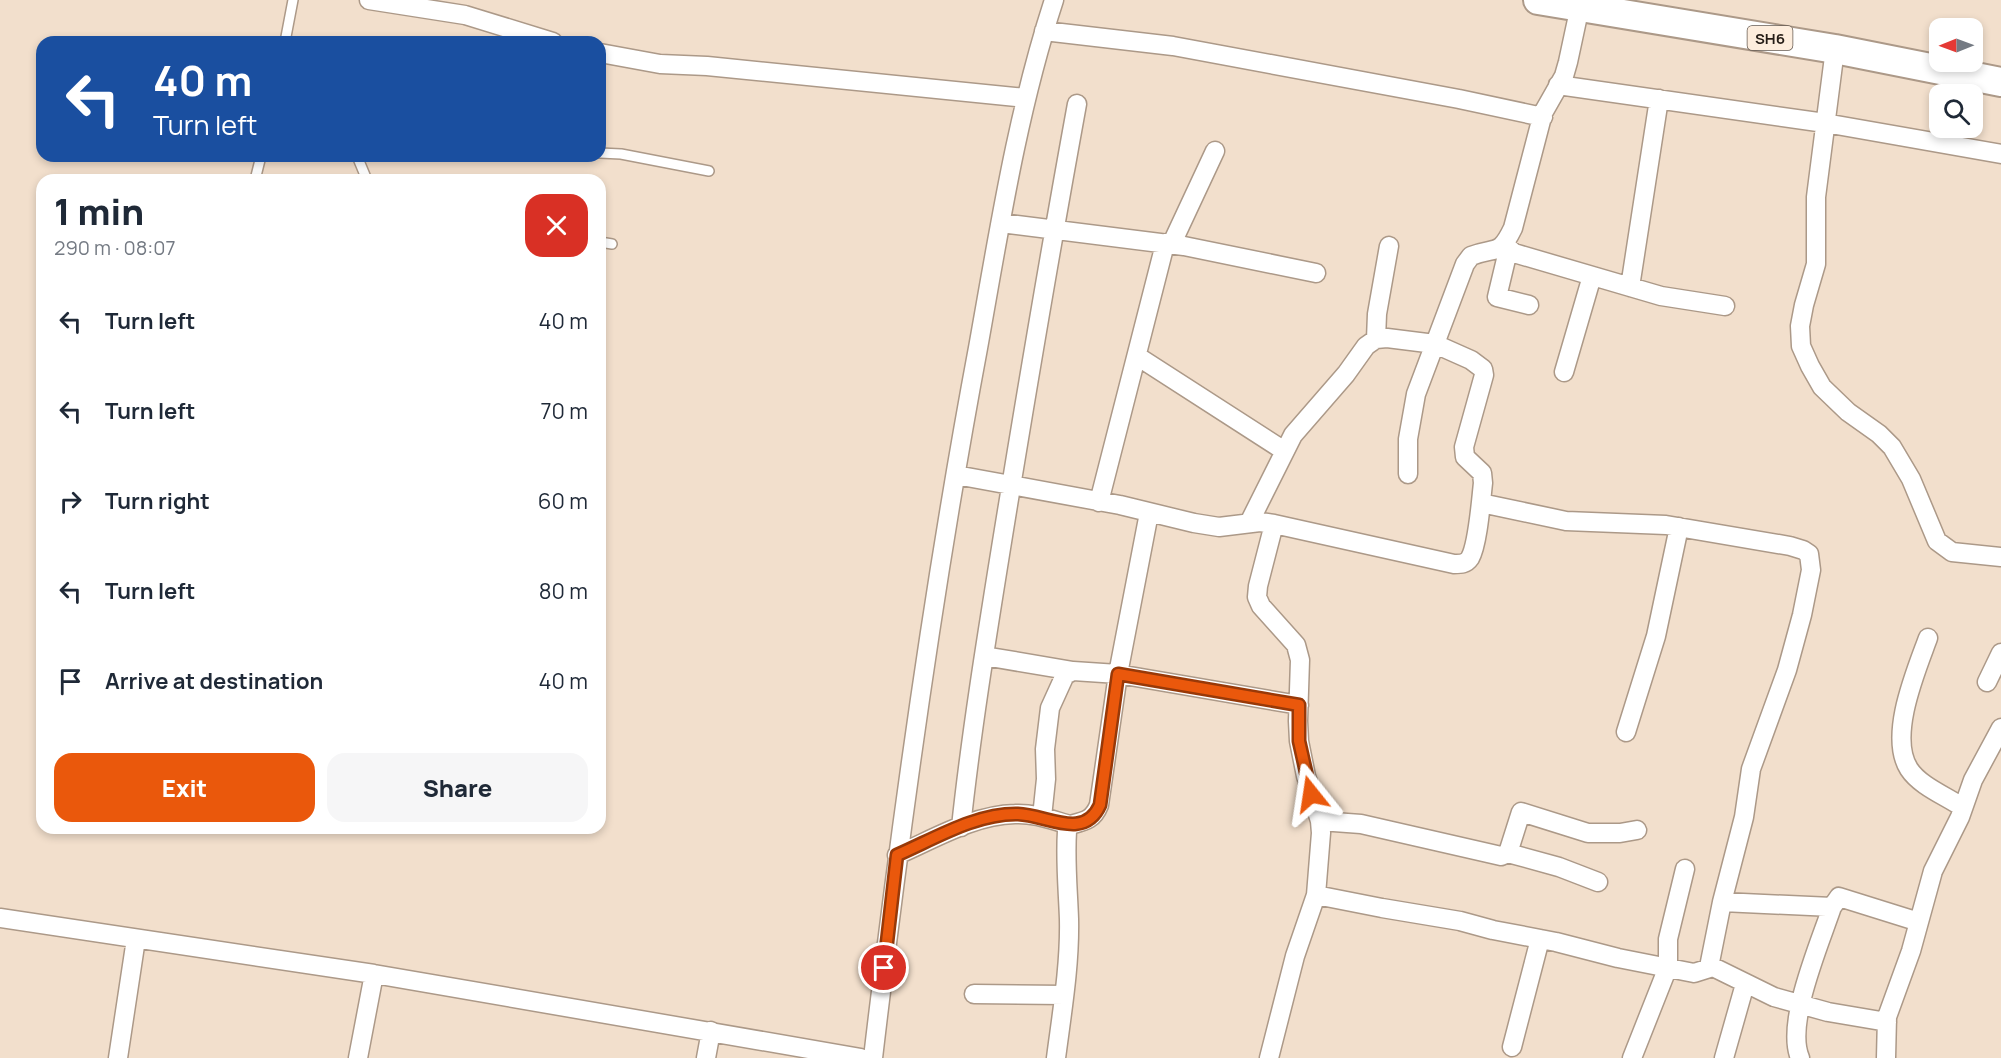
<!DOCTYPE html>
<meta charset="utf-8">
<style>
body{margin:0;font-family:Manrope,sans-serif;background:#f6f6f7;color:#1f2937;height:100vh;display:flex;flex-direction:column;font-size:22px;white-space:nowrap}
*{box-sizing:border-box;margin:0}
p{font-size:20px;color:#747a83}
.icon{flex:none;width:33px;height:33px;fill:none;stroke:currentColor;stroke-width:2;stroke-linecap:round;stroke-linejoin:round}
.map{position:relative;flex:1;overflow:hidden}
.side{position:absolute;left:36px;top:174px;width:570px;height:660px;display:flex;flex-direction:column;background:#fff;border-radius:18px;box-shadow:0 3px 9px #0003}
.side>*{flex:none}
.hud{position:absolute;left:36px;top:36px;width:570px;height:126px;border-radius:18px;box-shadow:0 3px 9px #0003;background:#1a4fa0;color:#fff;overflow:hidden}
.needle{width:39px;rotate:269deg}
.buttons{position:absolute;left:1929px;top:18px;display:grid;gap:12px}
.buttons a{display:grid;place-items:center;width:54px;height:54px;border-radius:12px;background:#fff;box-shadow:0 3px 9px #0003;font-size:30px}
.pin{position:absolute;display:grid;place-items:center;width:51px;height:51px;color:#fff;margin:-26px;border:3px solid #fff;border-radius:50%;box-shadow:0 2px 6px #0007}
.me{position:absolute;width:66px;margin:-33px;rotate:345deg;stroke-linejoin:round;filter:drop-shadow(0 0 4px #0008)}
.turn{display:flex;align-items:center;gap:21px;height:126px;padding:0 18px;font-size:27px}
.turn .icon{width:78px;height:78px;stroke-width:2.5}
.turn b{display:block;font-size:42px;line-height:51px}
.round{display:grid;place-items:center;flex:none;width:63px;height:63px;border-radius:18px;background:#f6f6f7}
.summary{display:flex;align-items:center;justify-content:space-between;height:102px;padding:0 18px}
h1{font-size:36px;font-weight:800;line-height:45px}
.action{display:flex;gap:12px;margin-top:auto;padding:12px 18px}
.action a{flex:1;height:69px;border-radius:18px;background:#ea580c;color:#fff;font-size:24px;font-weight:800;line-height:69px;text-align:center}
.action a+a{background:#f6f6f7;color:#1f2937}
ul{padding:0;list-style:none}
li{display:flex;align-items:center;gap:18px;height:90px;padding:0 18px}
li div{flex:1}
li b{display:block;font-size:22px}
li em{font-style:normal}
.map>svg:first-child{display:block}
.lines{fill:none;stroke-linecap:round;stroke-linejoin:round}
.service-casing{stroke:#ac9988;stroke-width:12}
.minor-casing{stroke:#ac9988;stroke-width:21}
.primary-casing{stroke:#ac9988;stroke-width:32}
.service{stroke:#fff;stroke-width:9}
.minor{stroke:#fff;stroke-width:18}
.primary{stroke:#fff;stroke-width:28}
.route-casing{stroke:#983908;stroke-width:15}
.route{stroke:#ea580c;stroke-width:10}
.labels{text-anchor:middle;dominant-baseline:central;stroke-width:6;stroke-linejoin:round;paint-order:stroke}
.shield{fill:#fdeddd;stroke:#665b52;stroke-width:1.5}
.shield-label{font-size:15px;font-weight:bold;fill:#251d17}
</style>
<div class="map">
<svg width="2001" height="1058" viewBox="0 0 2001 1058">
<rect width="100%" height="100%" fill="#f2dfcc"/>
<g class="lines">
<defs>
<path id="service" d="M285,42L293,0
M600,153L621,154L709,171
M357,156L367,180
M255,180L261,156
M600,242L612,244"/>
<path id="minor" d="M369,0L465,15L553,42
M1044,31L1173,46L1459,99L1543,117
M1835,49L1816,197V264L1804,305L1800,326L1801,346L1810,366L1822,387L1848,412L1879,434L1892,447L1911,479L1937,541L1952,552L2001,557
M600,53L660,64L707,66L1026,98
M1558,85L1825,123L2001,154
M1001,223L1184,246L1316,273
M1505,245L1514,253L1661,296L1725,306
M1500,248L1507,255L1497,297L1529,305
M1630,287L1659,99
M1376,339L1377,314L1389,246
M1137,356L1283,450
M1564,372L1592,276
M1408,474V439L1416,394L1465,264L1471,256C1497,246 1499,257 1513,228L1543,113L1564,76L1568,62L1580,6
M956,475L1120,505L1194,523L1219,527L1260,522L1274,524L1454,564C1461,564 1466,564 1470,558C1478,544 1481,500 1483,483L1482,473L1465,457L1464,447L1484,375L1483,369L1471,360L1435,344L1387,338L1376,339L1366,346L1346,374L1293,435L1249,523
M1099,502L1165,244L1173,241L1215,151
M1481,503L1566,521L1666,525L1790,546L1803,550L1809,554L1811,570L1802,615L1787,670L1751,769L1744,817L1722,902L1709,967
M1928,638C1916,671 1888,736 1909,769C1920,786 1946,796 1962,807
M984,656L1073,671
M1987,682L2001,653
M1626,732L1656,636L1679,527
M1042,817L1046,779L1045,749L1050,708L1065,675L1073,671L1118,674L1299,705
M1320,821L1361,824L1501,856L1508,853L1521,812L1588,833H1620L1637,830
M961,827C971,734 986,641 1001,548C1025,400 1050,252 1077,104
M1508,853L1559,867L1598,882
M897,855C934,839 973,815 1015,814C1034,813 1052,820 1070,825
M1316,895L1382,908L1460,921L1493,930L1556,942L1618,958L1694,973L1713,967L1774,997L1828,1012L1887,1022
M1722,902L1832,907L1839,897L1919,922
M0,918L374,974L861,1058
M974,994L1064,995
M1512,1047L1540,939
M118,1058L136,939
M358,1058L374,974
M706,1058L711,1031
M873,1058C901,820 934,583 978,348C999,231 1017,113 1054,0
M1056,1058C1062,1012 1070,965 1069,919C1068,890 1065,861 1067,831L1070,825C1085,821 1093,820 1099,805L1118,674L1149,513
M1269,1058L1295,956L1316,895L1321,833L1320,821L1306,776L1299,741L1298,721L1300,660L1296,645L1261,606L1257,597L1258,586L1274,524
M1632,1058L1668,967V939L1685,869
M1724,1058L1745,984
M1800,1058C1785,1023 1820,943 1832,907
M1886,1058L1887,1017L1911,951L1933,871L1960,817L1973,780L2001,728"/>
<path id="primary" d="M1538,0L1835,49L2001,82"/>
</defs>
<use href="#service" class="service-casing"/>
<use href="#minor" class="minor-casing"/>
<use href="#primary" class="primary-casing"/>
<use href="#service" class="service"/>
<use href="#minor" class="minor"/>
<use href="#primary" class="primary"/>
</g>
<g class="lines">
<defs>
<path id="route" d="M884,968L897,855C934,839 976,813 1018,814C1047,815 1084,841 1100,805L1118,674L1299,705V741L1311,794"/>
</defs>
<use href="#route" class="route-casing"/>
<use href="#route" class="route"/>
</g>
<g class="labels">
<rect class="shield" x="1747.5" y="26" width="45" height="24" rx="4.5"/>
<g class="shield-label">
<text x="1770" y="38">SH6</text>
</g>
</g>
</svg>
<div class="buttons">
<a><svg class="needle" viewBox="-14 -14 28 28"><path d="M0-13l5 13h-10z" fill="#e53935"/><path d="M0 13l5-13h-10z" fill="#747a83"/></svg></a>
<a><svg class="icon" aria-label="search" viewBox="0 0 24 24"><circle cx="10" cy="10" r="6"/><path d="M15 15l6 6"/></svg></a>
</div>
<div class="pin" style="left:884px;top:968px;background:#d93025"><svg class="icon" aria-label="arrive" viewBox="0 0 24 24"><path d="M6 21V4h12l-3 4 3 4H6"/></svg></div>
<svg class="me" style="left:1311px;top:794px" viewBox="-20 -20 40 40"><path d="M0-17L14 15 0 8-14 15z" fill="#ea580c" stroke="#fff" stroke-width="4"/></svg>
<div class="hud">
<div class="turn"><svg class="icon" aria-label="left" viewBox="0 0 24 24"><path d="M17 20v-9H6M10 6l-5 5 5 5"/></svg><div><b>40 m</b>Turn left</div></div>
</div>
<section class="side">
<div class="summary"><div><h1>1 min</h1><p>290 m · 08:07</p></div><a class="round" style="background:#d93025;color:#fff"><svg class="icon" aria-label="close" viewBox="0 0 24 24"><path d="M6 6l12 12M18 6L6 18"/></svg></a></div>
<ul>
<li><svg class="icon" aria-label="left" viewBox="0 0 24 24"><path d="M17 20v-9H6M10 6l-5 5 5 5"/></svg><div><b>Turn left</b></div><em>40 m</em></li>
<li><svg class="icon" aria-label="left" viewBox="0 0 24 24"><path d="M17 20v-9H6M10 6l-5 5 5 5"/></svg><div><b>Turn left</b></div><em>70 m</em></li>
<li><svg class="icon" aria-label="right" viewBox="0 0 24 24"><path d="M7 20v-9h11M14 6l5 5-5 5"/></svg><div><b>Turn right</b></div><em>60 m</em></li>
<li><svg class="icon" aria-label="left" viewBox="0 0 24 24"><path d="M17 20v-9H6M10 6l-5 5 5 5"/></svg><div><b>Turn left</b></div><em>80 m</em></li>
<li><svg class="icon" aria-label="arrive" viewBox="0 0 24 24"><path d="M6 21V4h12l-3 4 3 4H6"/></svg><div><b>Arrive at destination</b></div><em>40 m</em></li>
</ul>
<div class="action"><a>Exit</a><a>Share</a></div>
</section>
</div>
